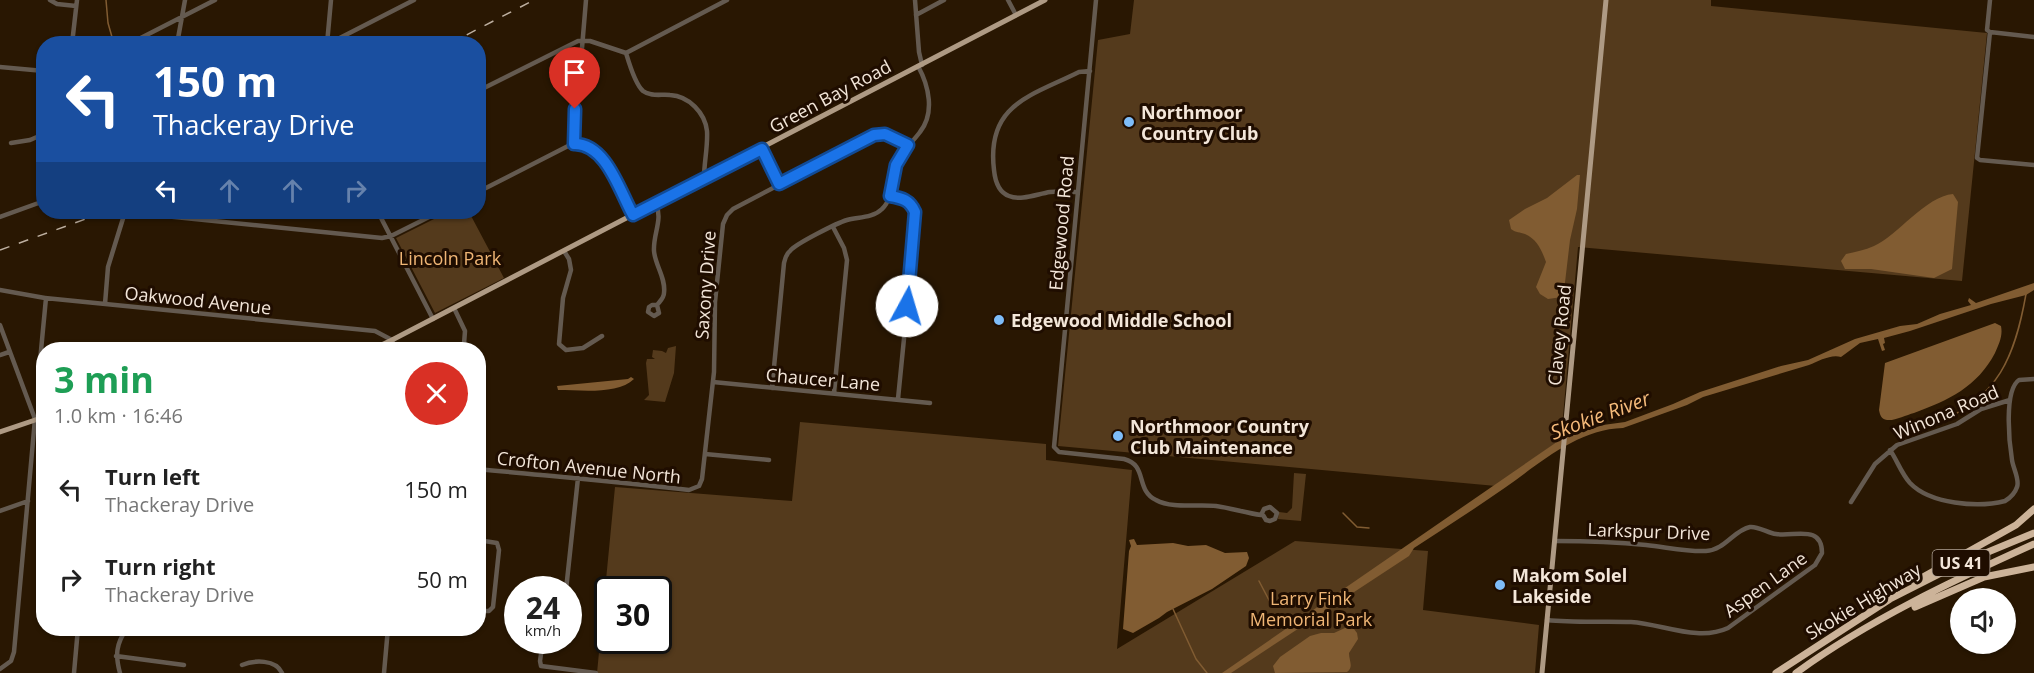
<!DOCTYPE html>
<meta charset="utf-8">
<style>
body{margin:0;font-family:"Open Sans",sans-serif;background:#f6f6f6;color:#222;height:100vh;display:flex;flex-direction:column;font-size:22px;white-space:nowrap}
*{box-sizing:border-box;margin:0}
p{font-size:20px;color:#767676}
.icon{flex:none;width:33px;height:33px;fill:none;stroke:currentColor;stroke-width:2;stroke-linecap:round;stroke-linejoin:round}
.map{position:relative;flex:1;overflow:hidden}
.side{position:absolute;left:36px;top:342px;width:450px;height:294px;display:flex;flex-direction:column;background:#fff;border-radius:24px;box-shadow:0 2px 4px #0004}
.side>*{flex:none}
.guide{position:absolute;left:36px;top:36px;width:450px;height:183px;border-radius:24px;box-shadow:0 2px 4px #0004;background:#1a4fa0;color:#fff;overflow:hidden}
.fabs{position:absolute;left:1950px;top:588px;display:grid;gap:12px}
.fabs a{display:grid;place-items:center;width:66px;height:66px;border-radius:50%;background:#fff;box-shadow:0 2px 4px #0004;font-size:30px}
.speed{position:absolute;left:504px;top:576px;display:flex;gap:12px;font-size:30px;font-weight:700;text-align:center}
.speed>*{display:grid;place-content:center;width:78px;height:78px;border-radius:50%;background:#fff;box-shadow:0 2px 4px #0004;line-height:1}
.speed small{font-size:15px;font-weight:400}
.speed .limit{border:3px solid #111;border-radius:9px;background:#fff;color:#111}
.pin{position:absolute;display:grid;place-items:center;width:51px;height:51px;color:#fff;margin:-62px -26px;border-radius:50% 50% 50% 0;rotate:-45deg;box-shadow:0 0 6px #0007}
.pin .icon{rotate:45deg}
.me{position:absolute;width:66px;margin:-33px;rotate:6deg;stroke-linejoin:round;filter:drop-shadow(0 0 4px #0008)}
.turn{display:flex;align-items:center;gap:21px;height:126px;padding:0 18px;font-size:27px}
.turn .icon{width:78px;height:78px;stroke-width:2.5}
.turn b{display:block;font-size:42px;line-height:51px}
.lanes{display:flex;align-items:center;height:57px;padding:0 18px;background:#0003;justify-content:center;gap:30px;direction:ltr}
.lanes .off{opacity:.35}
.round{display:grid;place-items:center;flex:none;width:63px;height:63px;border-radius:32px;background:#f6f6f6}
.summary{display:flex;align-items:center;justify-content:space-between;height:102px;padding:0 18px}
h1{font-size:36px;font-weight:700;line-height:45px;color:#1e9e55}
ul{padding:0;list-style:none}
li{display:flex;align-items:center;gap:18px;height:90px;padding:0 18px}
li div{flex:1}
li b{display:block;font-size:22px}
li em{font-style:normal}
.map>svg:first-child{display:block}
.green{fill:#543a1c;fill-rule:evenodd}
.water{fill:#815c32}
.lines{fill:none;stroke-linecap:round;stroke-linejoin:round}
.stream{stroke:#815c32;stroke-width:1.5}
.minor{stroke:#645a50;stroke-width:4.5}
.major{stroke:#ae9a84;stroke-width:5}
.highway{stroke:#ccb399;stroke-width:7}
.rail{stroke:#bdafa0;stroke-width:1.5;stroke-dasharray:10 10;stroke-linecap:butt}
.route-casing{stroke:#114b97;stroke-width:15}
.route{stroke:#1a73e8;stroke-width:10}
.poi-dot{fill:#7ebdf9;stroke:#1f0d00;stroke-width:2}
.labels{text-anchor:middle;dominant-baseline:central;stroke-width:6;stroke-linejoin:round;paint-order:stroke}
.shield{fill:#1f0d00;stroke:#b3a598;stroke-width:1.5}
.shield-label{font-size:16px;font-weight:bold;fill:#f3e6d9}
.street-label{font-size:18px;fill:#f3e6d9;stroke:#1f0d00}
.poi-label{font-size:18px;font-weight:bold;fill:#f3e6d9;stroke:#1f0d00;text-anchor:start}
.park-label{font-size:18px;fill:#f0b675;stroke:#1f0d00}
.water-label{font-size:20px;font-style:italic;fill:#f5ba7a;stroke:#1f0d00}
</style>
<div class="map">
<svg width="2034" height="673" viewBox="0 0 2034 673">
<rect width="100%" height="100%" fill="#291702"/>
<path class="green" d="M1134,0H1711V6L1987,33L1962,281L1578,247L1561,439L1496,486L1058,446L1098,40L1130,34Z
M448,212H469L504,278L435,313L396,238Z
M676,346L674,373L665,402L644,400L649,395L646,363L647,359H655L652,357L653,350L662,351L666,353L668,348Z
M800,422L1046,444V460L1132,470L1117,649L1295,541L1428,551L1423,610L1539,625L1535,673H597L615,487L792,501ZM608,590H658V640H608Z
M1294,473L1306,474L1301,521L1278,519L1279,512L1287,513L1292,508Z"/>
<path class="water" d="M1577,175H1580L1577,209L1570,240L1564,291L1562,297L1548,299L1540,294L1536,287L1546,262C1542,251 1537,239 1525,234C1520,232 1516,233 1511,229L1509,220L1525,209L1547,198Z
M1953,194L1958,202L1952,269L1934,278L1871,269H1845L1841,261L1846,254C1855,252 1865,250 1874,246C1897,236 1926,196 1953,194Z
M2034,283V290L2026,295L1991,304L1910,331L1884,338L1885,343L1883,344L1885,350L1882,351L1878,339L1860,343L1841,357C1831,354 1819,361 1809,365L1703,397L1687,405L1623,428C1578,429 1540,463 1506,487C1476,508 1445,528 1414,548L1409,556L1231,673H1222L1561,439L1603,425L1625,422L1673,404L1700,392L1781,366L1808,360L1855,339L1900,326L1917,324L1940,314L1971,305L1968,301L1969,298L1976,303Z
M1995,323L2001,326C2003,336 1999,344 1995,353C1977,387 1949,400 1914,413C1906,415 1895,421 1887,420C1881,419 1880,415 1879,410L1885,363Z
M631,377L634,379C618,395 580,390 558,390L557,386L628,379Z
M1134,539L1137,545L1173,543L1188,546L1206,545L1225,553L1247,552L1249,558L1246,566L1212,589L1167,612L1159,618L1133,633L1123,629L1129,551L1131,546L1129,540Z
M1347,627L1354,629L1357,633L1358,639L1349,653C1349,661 1354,667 1347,672L1275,673L1273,666L1280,657L1310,636L1321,633H1334Z"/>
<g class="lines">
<path class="stream" d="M106,0L108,23L114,44
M1896,434C1909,430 1924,429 1936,423C1999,398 2015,356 2026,294
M1343,513L1357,527L1369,528
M1259,581L1270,602
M1173,609L1196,659L1207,673"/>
<path class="minor" d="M50,0L57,4L76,6
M915,0L919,52L922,65
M1008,0L1016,15
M1096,0L1054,447L1059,452L1124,459C1148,465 1135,490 1156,500C1172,509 1197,504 1216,506C1231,508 1246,513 1261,515L1264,509L1270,507L1277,513L1275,519L1270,521L1266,520L1263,515
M1990,0L1987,30L1990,32L1977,158L1980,160L2034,165
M916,15L944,0
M1990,32L2034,37
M72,44L77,0
M129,44L215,0
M177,44L185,0
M327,44L331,0
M328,44L414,0
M626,53C629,63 635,84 643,91C651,97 661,94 670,95C689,96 705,113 707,131C708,146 704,163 704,178
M0,67L44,71
M478,91L578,41H590L626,53L727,0
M11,143L30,140L44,134
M574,144L586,0
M762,149L779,184
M478,192L570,145C604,137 620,192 633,215
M1078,192C1068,192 1059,191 1050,192C1037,194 1021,201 1009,196C998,192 995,180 994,170C986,104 1031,96 1079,72L1090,71
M890,196C904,198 915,202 916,218L898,399
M656,203C663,221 653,233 654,251C655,265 666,278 664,293C664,298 660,301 657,305L659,313L654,316L648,312L649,307L652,305H657
M125,212L382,238L391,236L439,212
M378,212L433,319
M0,217L44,201
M833,227L844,248L847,260L834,393
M564,251L569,259L571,270L563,298L559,344L566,350L583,348L602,336
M0,290L45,298L375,331L392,340L396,350
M105,304L108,267L125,212
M454,308L465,331L464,344L468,350
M0,325L35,419L14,652L11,661L0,669
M455,350L458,345L464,344
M0,355L9,352
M40,361L46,298
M713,382L930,403
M772,388L784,263C785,259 786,254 790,251C795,244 837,223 847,220C858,217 873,218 882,209C893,199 891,180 896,166C901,152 911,144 920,132C935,113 929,86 918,66
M1890,450C1897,460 1901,473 1910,483C1930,504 1978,508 2005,501C2010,498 2015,493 2017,487C2020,480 2013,468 2012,460C2009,442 2004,390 2019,380L2034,379
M705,454L769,460
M478,469C549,476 619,482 689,490L699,486L702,479L714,372L715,302L723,224L727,215L733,209L874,135L885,133L908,145
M1851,502L1875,464L1897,445L1957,424L1981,409L2010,400
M0,511L28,501
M478,540L497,543L499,550L493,607L489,611H478
M566,590L578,478
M1547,620C1575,623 1603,621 1631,622C1663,624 1698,642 1728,628L1815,565L1822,553C1822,524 1794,537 1776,534C1768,533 1758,526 1750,527C1734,530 1725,550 1706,551C1687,552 1666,547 1646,545C1616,542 1585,541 1555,541
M543,640L540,661L541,666L596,673
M116,656L184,665
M242,665C254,660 276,659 282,673
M74,673L78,628
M120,673C115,655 116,644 127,628
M384,673L388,628"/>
<path class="major" d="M371,350L392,340L1045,0
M0,432L44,417
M1542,673L1606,0"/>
<path class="highway" d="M1914,582L2016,525L2034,509
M1915,607L1984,577L2034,567
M1776,673L1890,599L1959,564L2034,533
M1796,673C1867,621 1954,580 2034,544"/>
<path class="rail" d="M449,44L534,0
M0,250L105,212"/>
</g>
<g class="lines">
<defs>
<path id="route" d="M575,109L574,144C606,143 620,192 633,215L762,149L779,184L874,135L885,134L908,145L896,165L890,196C902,198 910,200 915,212L907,306"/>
</defs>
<use href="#route" class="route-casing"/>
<use href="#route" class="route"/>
</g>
<g class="poi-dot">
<circle cx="1129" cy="122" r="6"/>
<circle cx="999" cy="320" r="6"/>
<circle cx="1118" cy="436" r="6"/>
<circle cx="1500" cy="585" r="6"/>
</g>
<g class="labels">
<rect class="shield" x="1932.5" y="550" width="57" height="26" rx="4.5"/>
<g class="shield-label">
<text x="1961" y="563">US 41</text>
</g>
<g class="street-label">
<text transform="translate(830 96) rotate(-28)">Green Bay Road</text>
<text transform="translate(1061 223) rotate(-85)">Edgewood Road</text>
<text transform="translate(705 285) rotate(-86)">Saxony Drive</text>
<text transform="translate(198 300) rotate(6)">Oakwood Avenue</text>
<text transform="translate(1559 335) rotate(-84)">Clavey Road</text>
<text transform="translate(823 379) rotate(5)">Chaucer Lane</text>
<text transform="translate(1946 412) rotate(-23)">Winona Road</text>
<text transform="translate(589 467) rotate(6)">Crofton Avenue North</text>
<text transform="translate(1649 531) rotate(2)">Larkspur Drive</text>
<text transform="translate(1765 584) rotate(-36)">Aspen Lane</text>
<text transform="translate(1863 601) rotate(-31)">Skokie Highway</text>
</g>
<g class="poi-label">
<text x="1141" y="112">Northmoor<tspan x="1141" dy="21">Country Club</tspan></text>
<text x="1011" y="320">Edgewood Middle School</text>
<text x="1130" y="426">Northmoor Country<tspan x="1130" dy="21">Club Maintenance</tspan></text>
<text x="1512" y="575">Makom Solel<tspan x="1512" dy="21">Lakeside</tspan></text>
</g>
<g class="park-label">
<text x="450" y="258">Lincoln Park</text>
<text x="1311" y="598">Larry Fink<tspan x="1311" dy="21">Memorial Park</tspan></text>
</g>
<g class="water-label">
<text transform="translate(1600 415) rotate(-20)">Skokie River</text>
</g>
</g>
</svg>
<div class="fabs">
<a><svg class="icon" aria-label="sound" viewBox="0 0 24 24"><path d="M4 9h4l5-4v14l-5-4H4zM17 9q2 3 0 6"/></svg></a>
</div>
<div class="speed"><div>24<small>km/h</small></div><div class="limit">30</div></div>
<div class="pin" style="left:575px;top:109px;background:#d93025"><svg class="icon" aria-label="arrive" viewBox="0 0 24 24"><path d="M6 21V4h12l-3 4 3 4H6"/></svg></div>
<svg class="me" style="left:907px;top:306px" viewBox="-20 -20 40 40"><circle r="19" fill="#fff"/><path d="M0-13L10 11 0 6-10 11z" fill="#1a73e8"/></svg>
<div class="guide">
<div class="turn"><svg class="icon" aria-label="left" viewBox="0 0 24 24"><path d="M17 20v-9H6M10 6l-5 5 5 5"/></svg><div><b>150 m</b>Thackeray Drive</div></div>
<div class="lanes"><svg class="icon" aria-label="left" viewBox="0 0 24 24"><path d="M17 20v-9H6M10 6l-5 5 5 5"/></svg><svg class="icon off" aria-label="ahead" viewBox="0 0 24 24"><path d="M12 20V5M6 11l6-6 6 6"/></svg><svg class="icon off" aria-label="ahead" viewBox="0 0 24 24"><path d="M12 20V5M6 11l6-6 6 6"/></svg><svg class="icon off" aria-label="right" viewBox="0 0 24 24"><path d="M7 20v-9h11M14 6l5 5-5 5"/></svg></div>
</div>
<section class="side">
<div class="summary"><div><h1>3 min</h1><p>1.0 km · 16:46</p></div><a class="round" style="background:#d93025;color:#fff"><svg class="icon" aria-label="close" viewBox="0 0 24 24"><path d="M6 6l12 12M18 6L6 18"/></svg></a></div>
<ul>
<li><svg class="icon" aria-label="left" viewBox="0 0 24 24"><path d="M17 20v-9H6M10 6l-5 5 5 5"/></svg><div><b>Turn left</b><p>Thackeray Drive</p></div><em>150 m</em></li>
<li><svg class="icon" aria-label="right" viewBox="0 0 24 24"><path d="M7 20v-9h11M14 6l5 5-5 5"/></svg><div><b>Turn right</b><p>Thackeray Drive</p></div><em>50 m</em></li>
</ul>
</section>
</div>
